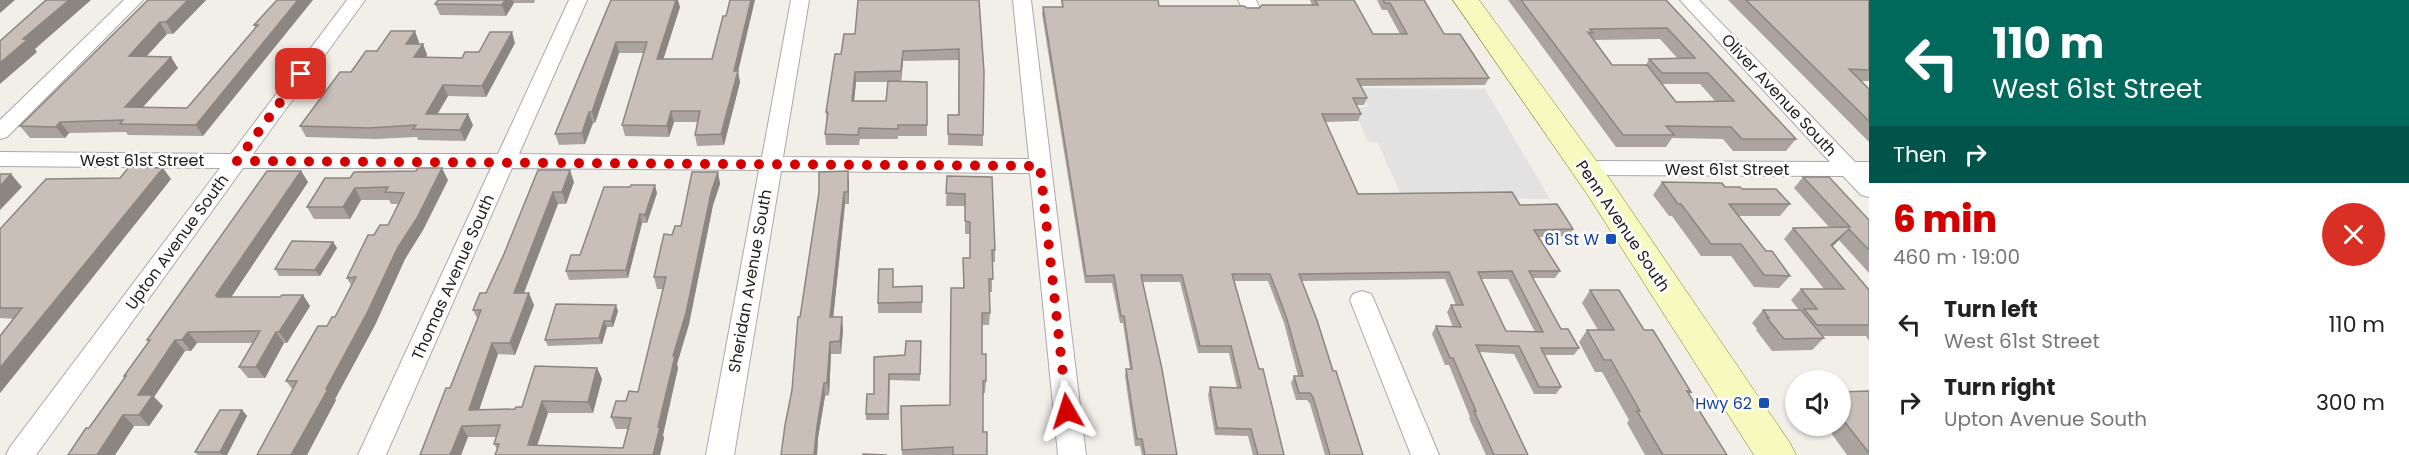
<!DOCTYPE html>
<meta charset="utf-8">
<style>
body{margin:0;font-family:Poppins,sans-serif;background:#f2f2f2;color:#222;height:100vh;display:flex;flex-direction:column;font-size:22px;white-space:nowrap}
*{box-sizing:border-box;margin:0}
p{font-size:20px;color:#767676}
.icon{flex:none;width:33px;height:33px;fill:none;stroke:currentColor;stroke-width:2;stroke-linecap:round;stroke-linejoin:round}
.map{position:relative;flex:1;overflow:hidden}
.drawer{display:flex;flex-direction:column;background:#fff;width:540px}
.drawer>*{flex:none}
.guide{background:#00695c;color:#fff;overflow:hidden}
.controls{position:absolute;left:1785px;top:370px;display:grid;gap:12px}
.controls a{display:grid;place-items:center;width:66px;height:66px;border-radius:50%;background:#fff;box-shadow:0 2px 4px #0004;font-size:30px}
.pin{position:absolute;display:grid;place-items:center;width:51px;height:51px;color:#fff;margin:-26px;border-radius:12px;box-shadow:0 3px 9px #0006}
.me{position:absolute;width:66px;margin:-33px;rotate:354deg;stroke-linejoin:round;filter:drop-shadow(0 0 4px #0008)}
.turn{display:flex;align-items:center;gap:21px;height:126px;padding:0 24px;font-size:27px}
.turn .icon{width:78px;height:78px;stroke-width:2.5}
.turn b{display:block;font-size:42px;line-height:51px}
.then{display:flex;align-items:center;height:57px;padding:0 24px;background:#0003;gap:12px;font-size:22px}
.round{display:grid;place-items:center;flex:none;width:63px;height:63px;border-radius:32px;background:#f2f2f2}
.head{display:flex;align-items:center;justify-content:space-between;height:102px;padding:0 24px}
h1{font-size:36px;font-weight:800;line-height:45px;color:#d40000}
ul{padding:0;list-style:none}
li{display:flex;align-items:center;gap:18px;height:78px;padding:0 24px}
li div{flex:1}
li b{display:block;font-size:22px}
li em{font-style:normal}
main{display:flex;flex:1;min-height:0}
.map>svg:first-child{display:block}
.parking{fill:#e2e2e2}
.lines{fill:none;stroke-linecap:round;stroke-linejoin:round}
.street-casing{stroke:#a9a9a9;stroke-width:2}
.secondary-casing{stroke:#707d05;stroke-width:1}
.street{fill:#fff;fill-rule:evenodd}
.secondary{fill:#f7fabf;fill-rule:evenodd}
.wall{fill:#aba49e;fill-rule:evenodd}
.shaded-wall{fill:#8b8681}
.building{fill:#c7bfb8;stroke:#8b8681;stroke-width:1.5;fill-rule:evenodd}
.route{stroke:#d40000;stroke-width:10;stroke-dasharray:0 18}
.transit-dot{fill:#1a4fb4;stroke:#fff;stroke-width:2}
.labels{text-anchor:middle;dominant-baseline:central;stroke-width:5;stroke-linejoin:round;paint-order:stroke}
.street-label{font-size:16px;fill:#222;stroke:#fff}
.transit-label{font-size:16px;fill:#164399;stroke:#fff;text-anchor:end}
</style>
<main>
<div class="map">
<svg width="1869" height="455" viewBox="0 0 1869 455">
<rect width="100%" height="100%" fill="#f2efe9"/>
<path class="parking" d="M1359,88L1485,89L1550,199L1402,197L1378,143L1368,142L1353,108L1368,107Z"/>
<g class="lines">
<defs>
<path id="street" d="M124,0H143L7,137L0,139V120Z
M347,0H365L253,154H498L569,0H587L519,154L762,157L791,0H809L783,157L1029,159L1013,0H1031L1086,455H1058L1030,173L781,171L734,455H706L759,170L512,168L386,455H358L491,168H243L36,455H6L10,447L220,168L0,166V152L231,154Z
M1238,0H1256L1260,9L1257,13H1245Z
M1680,0H1699L1855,162H1869V197L1861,195L1843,176L1584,175L1577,173L1573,168L1577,163L1584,161L1830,162Z
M1362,291L1371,294L1374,300L1439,455H1411L1350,300L1353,294Z"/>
<path id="secondary" d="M1453,0H1479L1609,178L1790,443L1796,455H1754L1587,194Z"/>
</defs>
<use href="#street" class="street-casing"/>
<use href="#secondary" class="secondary-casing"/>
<use href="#street" class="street"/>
<use href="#secondary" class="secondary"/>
</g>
<path class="wall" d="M148,0H206L173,34H167L146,56L178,68L143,107L187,108L255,28L254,25L277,0L203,136L128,135L126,132L69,133L65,138H30L20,126Z
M438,0H535L534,3H514L506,16L440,15L435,4Z
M611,0L680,7L663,59L738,72L740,82L724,145L697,146L695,135L698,122H674L669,137L625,136L622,125L644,53H619L595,123H593L585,144L559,145L555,134Z
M979,0L983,135V146L948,145V115H958L959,60L903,61L901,81L927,82V136H898V139H860L859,145H826L825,134L827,122L826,112L841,54L855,34ZM856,82H888L886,101H854Z
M1061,0H1158L1159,6L1247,8L1312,5L1310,0H1354L1373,34H1400L1387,10H1382L1377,0H1424L1444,34L1489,78L1485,85L1361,86L1367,98L1364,105H1356L1361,114L1358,121L1325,122L1358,194L1520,205L1573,229L1569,236L1539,237L1560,271L1555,278H1533L1561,329L1579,348L1574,355H1545L1561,387L1556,394H1534L1514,354L1480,352L1528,455H1486L1469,418L1470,417L1449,365H1445L1432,334L1436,326L1453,327L1447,312L1451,305H1456L1445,279L1302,281L1363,455H1325L1310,404L1307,400H1296L1291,383L1294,376H1298L1284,323L1268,281H1234L1284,455H1253L1248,436L1215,435L1208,395L1210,387L1237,388L1229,353H1198L1180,282H1143L1177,455H1142L1140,446H1135L1125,376L1126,369H1130L1123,323H1120L1112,283H1085L1042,14L1043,7H1062ZM1481,279H1508L1535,332L1506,331Z
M1508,0H1666L1796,139L1786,151H1733L1723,139L1672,138L1666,147H1616ZM1660,39L1678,59H1649L1646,65H1612L1593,40ZM1662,84H1700L1716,102H1676Z
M1728,0H1869V81H1861L1869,89V142Z
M419,42L418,44H423L427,55L426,57L462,58L479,52L515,43L486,97L448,96L437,114L473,125L465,141L418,140L417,137L375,139L306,137L300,126L351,72L377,51Z
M538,170L574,182L566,204H558L524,293L534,305L515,355L498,354L479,410L515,409L522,407L597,368L602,379L593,413H548L537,445L623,448L628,429H616L611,417L626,401L638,392L663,289H657L654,277L672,235L681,226L718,172L720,184L713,205L689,324L677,364L678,368L663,435L664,438L660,455L497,449L494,444L497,437H468L461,455L450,388L478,320L473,310L486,293L504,254Z
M301,171L308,182L231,297H280L303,295L310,306L287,343H284L265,378H248L239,367L253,343H197L191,351H185L154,397L163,406L149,426H134L115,455H68L89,428L125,378L124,376L149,342L147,340Z
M947,176L992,177L995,250V262H992V292H989L990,313L989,325H982V354L986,381L985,393H983V432L987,455H902L901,406L950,405L963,288V258H970V234H965V206H946Z
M1803,177L1869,220V273L1839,240L1832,247L1869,290V341L1866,336H1822L1824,338L1812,350L1772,351L1756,330L1757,329L1752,323L1763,310H1799L1791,300L1801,289H1824L1784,239L1793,228L1829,227L1794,188Z
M325,178L448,180L423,230L405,259L375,325L335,399L336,400L307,455H257L293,390L286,381L327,326L335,317L351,285L347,278L374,235L388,225L398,204H391L389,200H361L350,219H314L307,207Z
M171,179L78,296L0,393V336L14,319L0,318V229Z
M1662,182L1725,187L1742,189L1790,204L1780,216H1738L1766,251L1790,276L1779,288L1754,287L1731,256H1701L1672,216H1669L1653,195Z
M849,184V204H845L833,317L843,329L841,354H831L829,395L825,396L818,438L817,455H781L792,390L800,317L819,192Z
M657,193L647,223H642L628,278L569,280L566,271L580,255Z
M333,242L337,248L320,276H279L275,269Z
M922,286V313H878V303L894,287Z
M1590,290L1644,330L1691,392L1689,394L1727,455H1645L1627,423L1629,420L1602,372H1595L1579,342L1587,330H1598L1582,303Z
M618,311L613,327H607L602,344L548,346L545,340Z
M921,341L920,381L890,380L889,420H866V414L874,394V357L905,355Z
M1869,391V455H1847L1826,426H1840V392Z
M242,410L247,416L227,455H198L195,452Z"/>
<path class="shaded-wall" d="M0,0H15L0,13Z
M69,0H91L35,49L37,52L0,84V63L23,39Z
M188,0H206L173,34L166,22Z
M298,0H313L203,136L196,125Z
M505,0H512L514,3L506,16L502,5Z
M674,0H678L680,7L660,70L657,59Z
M751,0H755L738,72L740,82L724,145L721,134L734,71Z
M160,22L167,34L136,68L129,56Z
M415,31L419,42L411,55L406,44Z
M512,32L515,43L486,97L482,86Z
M616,42L619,53L595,123L592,112Z
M423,44L427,55L419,68L414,57Z
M903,51V61L901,82V71Z
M171,57L178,68L133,118L125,107Z
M855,72L856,82L853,111L852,101Z
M443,85L448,96L431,125L426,114Z
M671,111L674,122L669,137L667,126Z
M589,112L593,123L585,144L582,133Z
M468,114L473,125L465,141L460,130Z
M60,122L69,133L65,138L56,127Z
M163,168L171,179L0,393V368Z
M442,168L448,180L423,230L405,259L375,325L335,399L336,400L307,455H291L398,247Z
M570,170L574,182L566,204L562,192Z
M301,171L308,182L226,305L216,295Z
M848,171L849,184V204L848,192Z
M718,172L720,184L713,205L689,324L677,364L678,368L663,435L664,438L660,455H653L673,356L711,193Z
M11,174L22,187L0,210V186Z
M655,185L657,193L647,223L645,215Z
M355,188L361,200L350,219L343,207Z
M553,192L558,204L519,305L514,293Z
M844,192L845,204L832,329L830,317Z
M640,214L642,223L628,278L626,270Z
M1849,229L1839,240L1821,257L1831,245Z
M333,242L337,248L320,276L315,270Z
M529,293L534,305L515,355L510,343Z
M303,295L310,306L287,343L279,332Z
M616,305L618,311L613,327L611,321Z
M842,317L843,329L841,354L840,341Z
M604,321L607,327L602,344L599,338Z
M188,332L197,343L191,351L182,340Z
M276,332L284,343L265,378L256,367Z
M175,340L185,351L154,397L163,406L149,426L139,415L138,395Z
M830,342L831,354L829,395L827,383Z
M492,343L498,354L475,422L469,410Z
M597,368L602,379L593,413L588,402Z
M824,383L825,396L818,438L817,455H814L817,426Z
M542,401L548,413L534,455L528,445Z
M242,410L247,416L227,455H223L220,452Z
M123,415L134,426L115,455H97Z
M462,426L468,437L461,455H450Z"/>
<path class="building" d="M46,0H69L23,39L27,40L0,63V41Z
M148,0H188L166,22H160L129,56L171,57L125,107L187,108L258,25H254L277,0H298L196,125L120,124L123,120L60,122L56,127L20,126Z
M438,0H505L502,5L435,4Z
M611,0H676L657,59H712L723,16H726L730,0H751L734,71H738L721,134L695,135L700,111H671L667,126L622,125L647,42H616L592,112H589L582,133L555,134Z
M858,0H979L984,72L983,135L948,134V115H959V49L903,51L901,71L855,72L852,101H886L888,81L927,82V125H898V129L859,128L858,135L825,134L828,112H826L835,54H841L844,34H855Z
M1062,0H1158L1159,6H1244L1247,8H1259L1262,5H1318L1315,0H1354L1373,34H1407L1390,3H1385L1383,0H1424L1444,34H1460L1489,78L1357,79L1367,98H1353L1361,114H1322L1358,194L1512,192L1520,205L1557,204L1573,229L1534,230L1560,271H1529L1561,329H1568L1579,348H1541L1561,387H1539L1519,346L1476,345L1528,455H1494L1474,411H1476L1453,358H1450L1436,326L1461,327L1451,305H1463L1449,272L1299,274L1317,320L1333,371H1336L1363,455H1330L1313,397L1310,393H1299L1294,376H1303L1286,316L1270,274H1232L1259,369H1263L1284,455H1258L1251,429L1217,428L1210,387L1241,388L1231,346H1200L1182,275H1141L1162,369L1177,455H1145L1142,439H1137L1126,369H1132L1124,316H1121L1114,275L1086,276L1043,7H1063ZM1512,271L1543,332L1506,331L1478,272Z
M1521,0H1666L1796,139H1742L1731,127L1666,126L1674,135H1623ZM1667,28L1695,58L1649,59L1662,73H1708L1734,101L1676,102L1647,65H1612L1588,32L1593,33L1590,29Z
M1746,0H1869V70L1849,69L1869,89V121Z
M391,31H415L406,44H423L414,57L462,58L465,52H479L490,32H512L482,86L443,85L426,114H468L460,130L413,129L416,125L369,128L300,126L340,72H351L366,51H377Z
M129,167L163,168L0,368V336L22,308H0V229L46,179L120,178Z
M418,168H442L417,218L398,247L367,313L326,389H328L291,455H257L297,381H286L318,326H327L332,317H335L356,277L347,278L368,235H374L380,225H388L404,193L385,192L388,187L355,188L343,207H307L325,178H350L354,172L416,171Z
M538,170H570L562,192H553L514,293H529L510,343H492L469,410L515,409L516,407H522L535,366L597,368L588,402L542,401L528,445L623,448L631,418L611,417L616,401H626L629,391L638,392L666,277H654L664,234L672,235L675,226H681L692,172H718L711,193L686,313L673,356H675L658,427H660L653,455H495L499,444H494L500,425L462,426L450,455H420L446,388H450L481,310H473L480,293H486L504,254Z
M267,171H301L216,295H219L217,297H280L282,295H303L279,332H276L256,367H239L260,331L188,332L182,340H175L138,395H153L139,415H123L97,455H68L86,428H89L126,376H124L150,340H147Z
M848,171V192H844L830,317H842L840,341L830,342L827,383H824L817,426L814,455H781L785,425L792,390L798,317H800L819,192V172Z
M0,174H11L0,186Z
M947,176L992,177L995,250H992L993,279H989L990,313H982V354H986V381H983V432H987V455H953V447L902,450L901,406L950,405L951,288H964L963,258H970V222L965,221V194L946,193Z
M1803,177H1829L1869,220V250L1849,229L1831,245L1869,290V325H1817L1804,309H1817L1801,289H1844L1793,228L1850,227Z
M1662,182L1722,183L1725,187H1740L1742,189H1776L1790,204H1729L1766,251H1772L1790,276L1764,275L1741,244H1711L1681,204H1678Z
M631,185H655L645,215L640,214L626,270L566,271L571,255H580L604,187H630Z
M292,241L333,242L315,270L275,269Z
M879,269H893V287L922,286V302L878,303Z
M1590,290H1619L1644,330H1653L1691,392L1687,391L1727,455H1663L1637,411H1640L1611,360H1604L1587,330H1614Z
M556,304L616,305L611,321H604L599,338L545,340Z
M1763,310H1801L1824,338L1784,339L1767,318H1769Z
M906,341H921L920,374H889L888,414H866L867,394H874V357L905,355Z
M1869,391V453L1840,416V392Z
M220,410H242L220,452H195Z
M863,454L887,455H863Z"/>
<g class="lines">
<path class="route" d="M301,74L237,161L1040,166L1067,411"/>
</g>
<g class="transit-dot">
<rect x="1605" y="233" width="12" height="12" rx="3"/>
<rect x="1758" y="397" width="12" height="12" rx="3"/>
</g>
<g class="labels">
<g class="street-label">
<text transform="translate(1779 95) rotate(47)">Oliver Avenue South</text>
<text x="142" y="160">West 61st Street</text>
<text x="1727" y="169">West 61st Street</text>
<text transform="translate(1623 226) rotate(56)">Penn Avenue South</text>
<text transform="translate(177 242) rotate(-54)">Upton Avenue South</text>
<text transform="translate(453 277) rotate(-66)">Thomas Avenue South</text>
<text transform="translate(750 281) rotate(-80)">Sheridan Avenue South</text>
</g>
<g class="transit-label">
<text x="1599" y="239">61 St W</text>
<text x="1752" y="403">Hwy 62</text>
</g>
</g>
</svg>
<div class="controls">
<a><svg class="icon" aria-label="sound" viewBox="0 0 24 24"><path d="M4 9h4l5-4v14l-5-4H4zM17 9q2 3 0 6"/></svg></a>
</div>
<div class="pin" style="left:301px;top:74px;background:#d93025"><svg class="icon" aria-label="arrive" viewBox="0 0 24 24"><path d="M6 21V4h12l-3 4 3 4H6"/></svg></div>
<svg class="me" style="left:1067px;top:411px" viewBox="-20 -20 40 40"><path d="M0-17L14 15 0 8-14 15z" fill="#d40000" stroke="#fff" stroke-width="4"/></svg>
</div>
<section class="drawer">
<div class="guide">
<div class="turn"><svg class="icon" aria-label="left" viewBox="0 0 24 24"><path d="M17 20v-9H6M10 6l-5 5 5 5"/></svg><div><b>110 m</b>West 61st Street</div></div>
<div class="then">Then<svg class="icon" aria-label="right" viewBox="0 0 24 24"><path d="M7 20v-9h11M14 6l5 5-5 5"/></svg></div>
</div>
<div class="head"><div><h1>6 min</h1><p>460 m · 19:00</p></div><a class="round" style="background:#d93025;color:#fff"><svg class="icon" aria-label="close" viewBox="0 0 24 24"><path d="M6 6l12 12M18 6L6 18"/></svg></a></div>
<ul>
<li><svg class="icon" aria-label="left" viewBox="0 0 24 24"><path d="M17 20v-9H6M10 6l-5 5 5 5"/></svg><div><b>Turn left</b><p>West 61st Street</p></div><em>110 m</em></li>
<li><svg class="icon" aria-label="right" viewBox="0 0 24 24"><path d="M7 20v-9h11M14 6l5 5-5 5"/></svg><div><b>Turn right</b><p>Upton Avenue South</p></div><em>300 m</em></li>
</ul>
</section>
</main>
